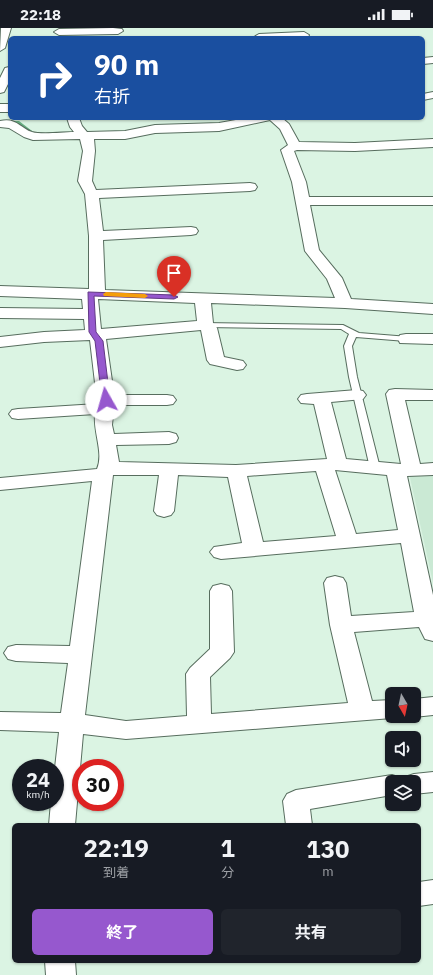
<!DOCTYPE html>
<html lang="ja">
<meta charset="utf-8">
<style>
body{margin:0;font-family:"IBM Plex Sans","Noto Sans JP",sans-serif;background:#20242c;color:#f1f3f6;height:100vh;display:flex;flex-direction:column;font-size:15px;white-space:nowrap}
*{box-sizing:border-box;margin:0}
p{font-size:13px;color:#9ea1a6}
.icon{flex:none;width:22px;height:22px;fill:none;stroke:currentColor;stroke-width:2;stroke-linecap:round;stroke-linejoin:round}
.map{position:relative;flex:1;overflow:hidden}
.drawer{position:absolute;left:12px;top:795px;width:409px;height:140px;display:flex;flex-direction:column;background:#171b24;border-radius:6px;box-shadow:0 1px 3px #0004}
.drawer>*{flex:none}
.banner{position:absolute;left:8px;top:8px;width:417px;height:84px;border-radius:6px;box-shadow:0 1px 3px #0004;background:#1a4fa0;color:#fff;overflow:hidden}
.needle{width:26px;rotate:171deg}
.tools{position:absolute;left:385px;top:659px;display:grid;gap:8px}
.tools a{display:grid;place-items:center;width:36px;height:36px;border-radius:6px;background:#171b24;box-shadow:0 1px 3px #0004;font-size:20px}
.speed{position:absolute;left:12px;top:731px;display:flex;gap:8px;font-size:20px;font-weight:700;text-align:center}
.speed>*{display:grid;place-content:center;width:52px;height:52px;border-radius:50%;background:#171b24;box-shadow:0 1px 3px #0004;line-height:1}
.speed small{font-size:10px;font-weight:400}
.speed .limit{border:6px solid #d22;background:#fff;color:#111}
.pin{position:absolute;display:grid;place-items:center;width:34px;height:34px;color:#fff;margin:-41px -17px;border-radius:50% 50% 50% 0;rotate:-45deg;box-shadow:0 0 4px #0007}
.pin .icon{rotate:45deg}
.me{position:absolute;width:44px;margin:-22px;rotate:353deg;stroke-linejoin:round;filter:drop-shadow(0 0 3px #0008)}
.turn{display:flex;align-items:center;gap:14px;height:84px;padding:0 20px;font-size:18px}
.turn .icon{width:52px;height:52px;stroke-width:2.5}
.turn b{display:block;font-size:28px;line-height:34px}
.eta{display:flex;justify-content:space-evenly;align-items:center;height:68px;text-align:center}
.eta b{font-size:24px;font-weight:700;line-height:28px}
.button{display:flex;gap:8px;margin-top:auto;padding:8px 20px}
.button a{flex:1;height:46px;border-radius:6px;background:#9658ce;color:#fff;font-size:16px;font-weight:700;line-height:46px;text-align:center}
.button a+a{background:#20242c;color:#f1f3f6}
.status{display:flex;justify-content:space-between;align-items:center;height:28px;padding:0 20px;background:#171b24;direction:ltr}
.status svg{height:11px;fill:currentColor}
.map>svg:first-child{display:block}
.built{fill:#cae9d4}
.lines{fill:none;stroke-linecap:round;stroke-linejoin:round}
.stream{fill:#66af82;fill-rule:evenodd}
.lane-casing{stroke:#576d5e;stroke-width:2}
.street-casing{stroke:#576d5e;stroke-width:2}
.lane{fill:#fff;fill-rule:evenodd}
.street{fill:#fff;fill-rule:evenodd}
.route{fill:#9658ce;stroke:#623986}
.slow{fill:#f59e0b}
</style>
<div class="status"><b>22:18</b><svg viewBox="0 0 49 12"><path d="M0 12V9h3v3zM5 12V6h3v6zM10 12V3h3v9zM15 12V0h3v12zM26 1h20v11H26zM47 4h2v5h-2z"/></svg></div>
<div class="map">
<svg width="433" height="947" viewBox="0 0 433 947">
<rect width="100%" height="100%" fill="#dbf4e3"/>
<path class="built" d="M433,444V555L409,445Z"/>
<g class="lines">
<path class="stream" d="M0,93H19L36,106L33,107L17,95H0Z"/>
<defs>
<path id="lane" d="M202,295L343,297L359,305L409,309L410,311L406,313L356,309L352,318L357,349L380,440L378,442L375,443L370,440L349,349L344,318L349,306L341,301L205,299L201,297Z"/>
<path id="street" d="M1,0H11L5,20L0,23Z
M113,0L122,1L123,3L118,6L59,7L54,4L59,1Z
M304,4L309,7L308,9H254L259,6Z
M433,29V35L423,36V30Z
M9,39L10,52L4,64L0,65V50L5,40Z
M433,64V70L423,72V66Z
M0,76H10V84H0Z
M67,90H79L82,98L87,104L125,103L155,97L219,95L247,90H282L289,96L299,114L355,115L433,111V119L355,123L297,122L294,123L306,154L309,169H433V177H310L319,222L342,250L351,271L433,276V286L345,280L211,275L213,295L217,300L224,329L243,333L246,337L243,341L237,342L210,336L207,332L201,302L106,311L114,367H167L173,368L176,372L173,376L167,377H114L112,397L114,406L169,404L176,406L178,410L176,414L169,416L116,417L119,434L236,437L327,431L314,376L301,375L298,371L301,367L307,366L357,362L363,363L366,367L363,371L331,374L346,431L401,436L386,366L389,362L395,361L433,362V372H405L420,436L433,435V447L407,448L433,567V613L425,611L419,599L354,604L372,673L392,672V688H399L392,690L126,711L83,706L75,797H49L51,774H55V740L59,704L0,702V684L61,685L68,635L16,633L8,631L4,625L8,619L16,617L70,618L92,453L0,462V450L97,441C104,425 93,404 95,386L18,391L12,390L9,386L12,382L18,381L97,376V372L90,312L44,314L0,319V309L44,304L85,302L84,291L0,290V280L83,281L82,271L0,268V258L89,261V208L85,166L78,153L83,123L80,111L33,112L24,109L9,100L0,99V93C16,89 20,100 32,104C42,107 63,104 74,104L70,99ZM270,92L280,101L288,117L281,122L292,154L305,223L327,251L335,270L105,262L103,212L191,207L196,206L198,203L196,200L191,199L103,203L99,170L250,163L255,162L257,159L255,156L250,155L96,162L92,153L95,123L94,111H125L155,105L219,103ZM98,271L195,275L197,293L101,301ZM335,442L387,447L398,502L356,506ZM316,443L336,508L263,514L247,448ZM113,447H159L154,483L157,487L164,489L171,487L174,483L178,447L228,449L242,515L214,519L210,524L214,529L221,531L401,515L414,584L351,588L346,555L343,550L335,548L327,550L324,555L330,597L348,675L211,686L210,649L230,630L234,624L232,563L229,558L221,556L213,558L210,563V621L190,640L186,646L187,688L126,693L85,687Z
M406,306H433V316L400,315L398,311L400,307Z
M433,669V687L414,689L411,688H414V671Z
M433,744V764L414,766V754H392V767L310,781L312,797H286L283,773L287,766L296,762L392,747L401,750L403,753L405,749L414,746Z
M433,852V876L419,878V854Z
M45,933H75L76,947H46Z"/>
</defs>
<use href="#lane" class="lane-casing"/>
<use href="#street" class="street-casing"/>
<use href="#lane" class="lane"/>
<use href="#street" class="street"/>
</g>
<path class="route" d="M88,264L174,267L178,269L174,271L94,268L96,304L103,313L110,372L106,374L102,372L95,313L89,304Z"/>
<path class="slow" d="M106,264L145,266L148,268L145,270L104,268L103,266Z"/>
</svg>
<div class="tools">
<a><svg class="needle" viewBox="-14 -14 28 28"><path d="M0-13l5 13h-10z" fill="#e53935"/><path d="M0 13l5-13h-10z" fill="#9ea1a6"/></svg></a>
<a><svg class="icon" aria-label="sound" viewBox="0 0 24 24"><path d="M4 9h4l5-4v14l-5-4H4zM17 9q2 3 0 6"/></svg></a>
<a><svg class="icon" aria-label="layers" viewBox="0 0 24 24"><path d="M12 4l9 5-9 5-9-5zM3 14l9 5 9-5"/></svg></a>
</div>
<div class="speed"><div>24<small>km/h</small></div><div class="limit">30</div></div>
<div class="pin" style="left:174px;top:269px;background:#d93025"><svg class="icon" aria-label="arrive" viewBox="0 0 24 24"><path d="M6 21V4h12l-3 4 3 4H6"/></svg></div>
<svg class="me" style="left:106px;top:372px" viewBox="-20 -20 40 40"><circle r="19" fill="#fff"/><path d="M0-13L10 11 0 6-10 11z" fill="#9658ce"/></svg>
<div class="banner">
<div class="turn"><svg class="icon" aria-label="right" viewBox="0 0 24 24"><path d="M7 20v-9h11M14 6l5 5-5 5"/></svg><div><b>90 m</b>右折</div></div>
</div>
<section class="drawer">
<div class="eta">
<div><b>22:19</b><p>到着</p></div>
<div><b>1</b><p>分</p></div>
<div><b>130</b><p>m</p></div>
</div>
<div class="button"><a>終了</a><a>共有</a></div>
</section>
</div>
